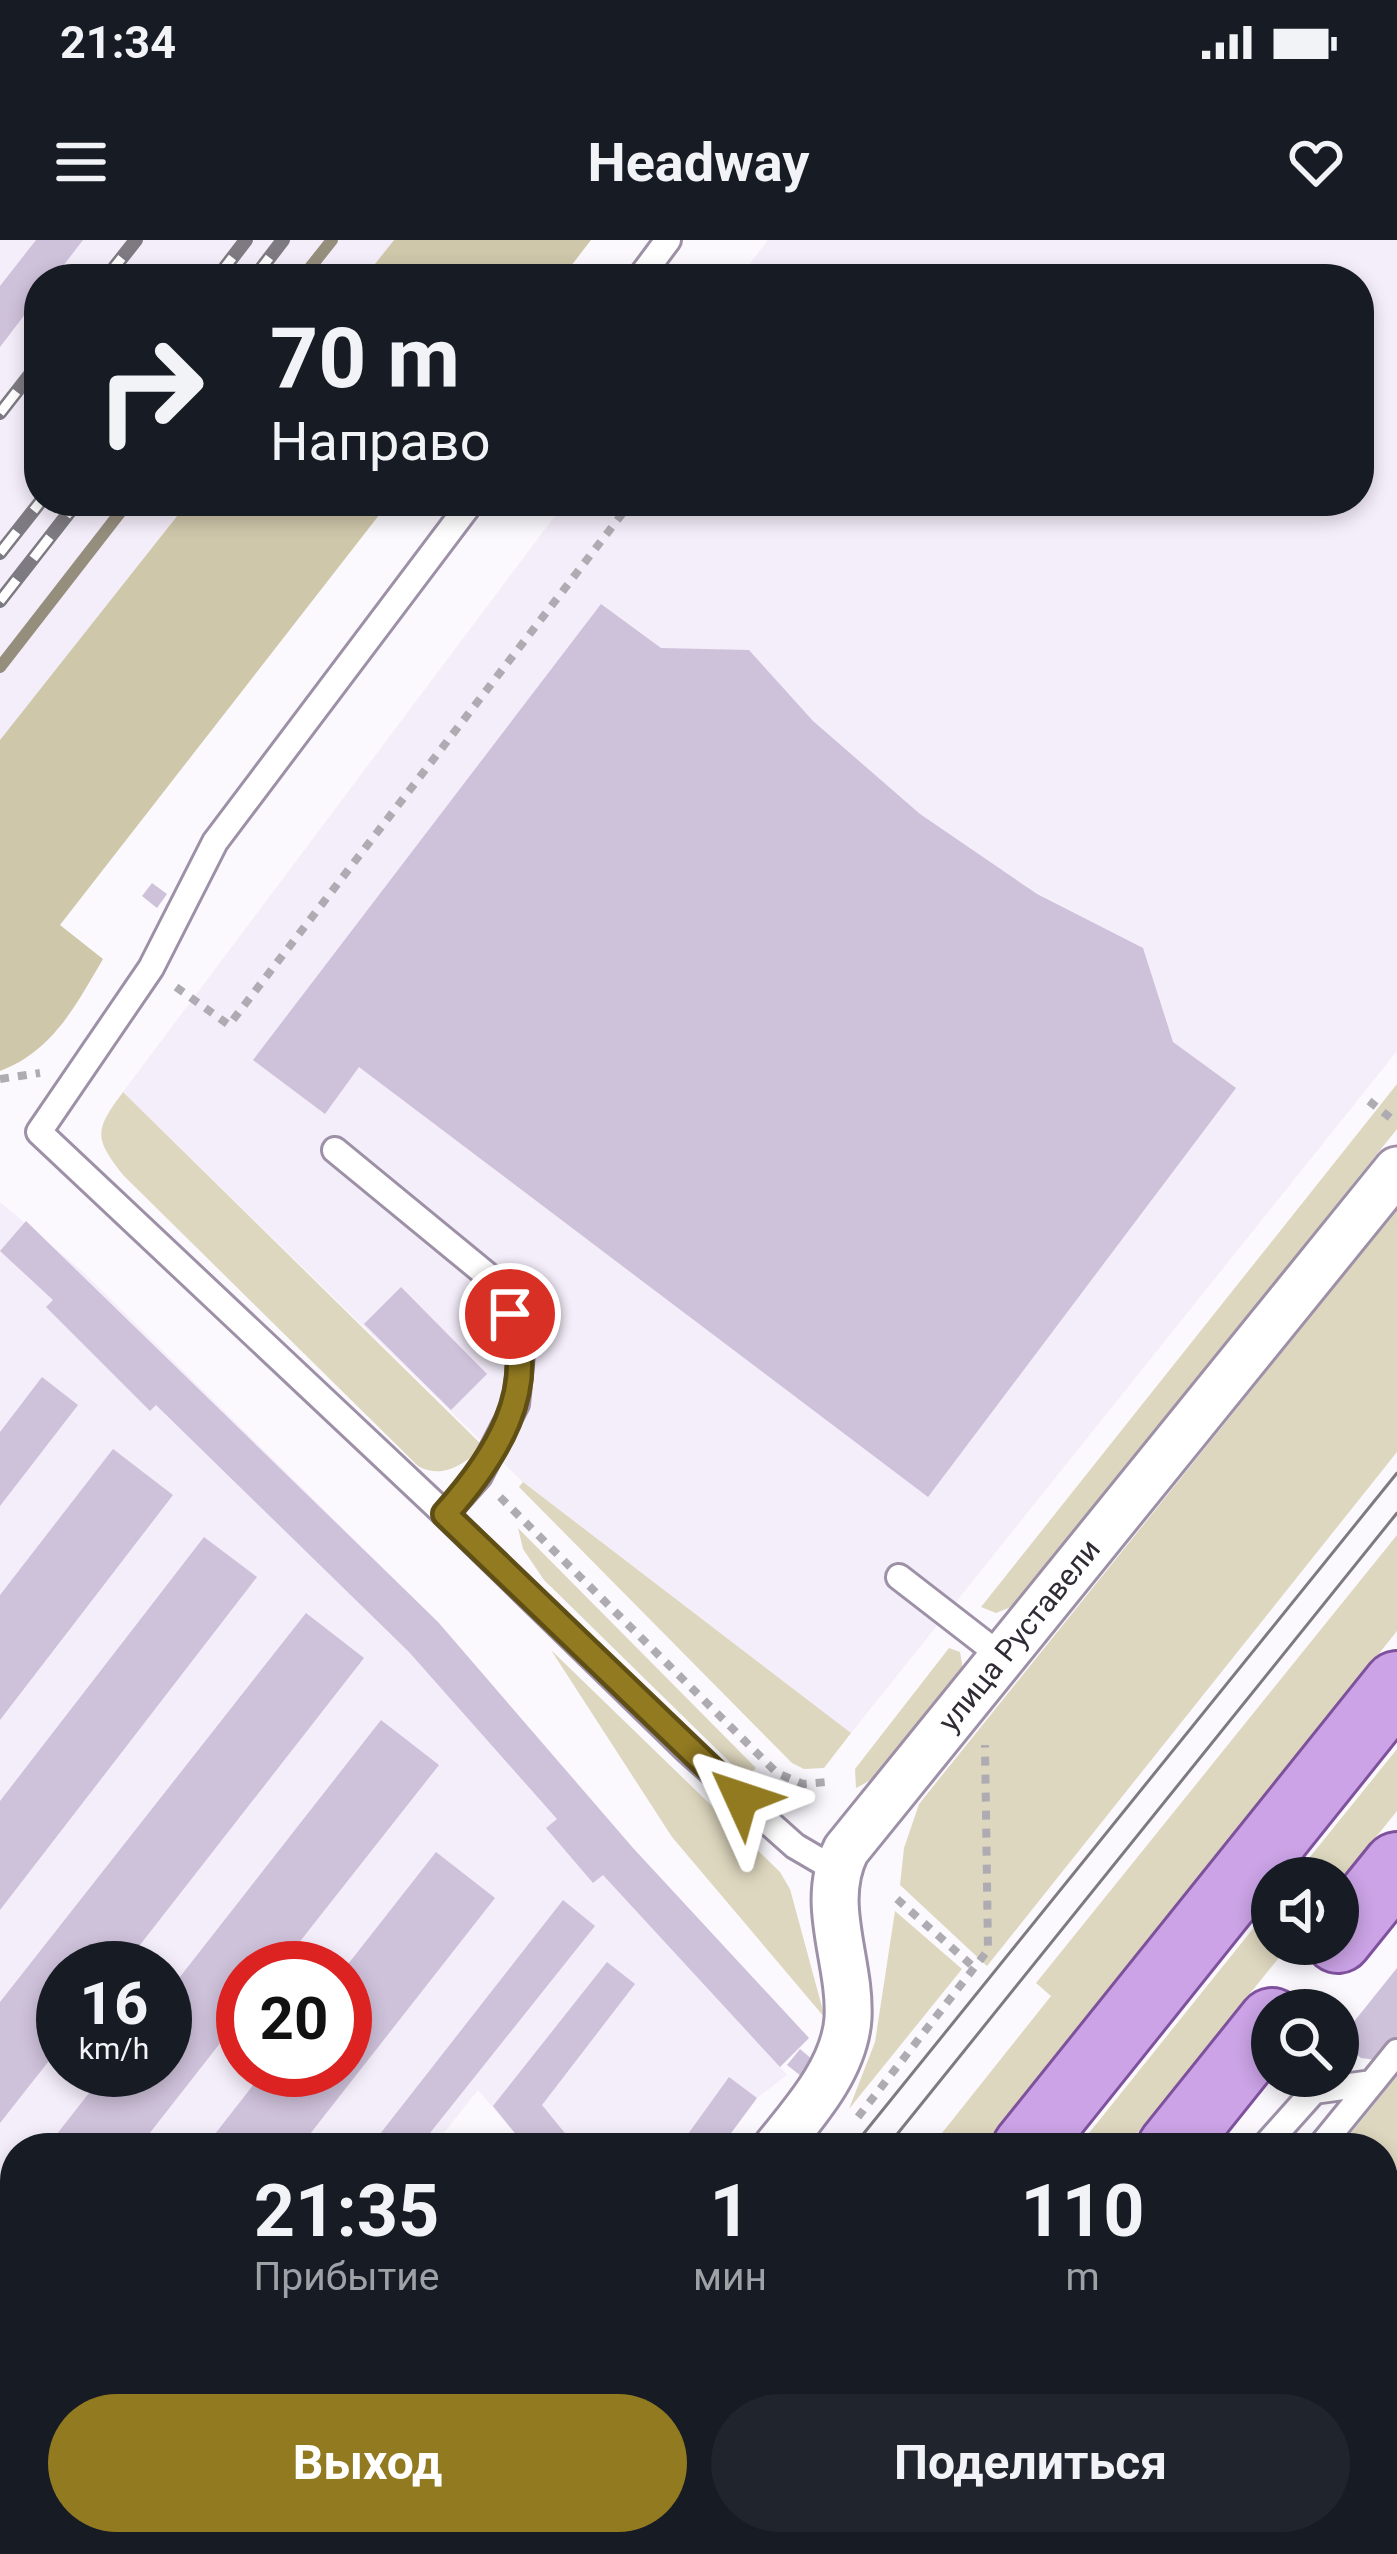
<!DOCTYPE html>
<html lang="ru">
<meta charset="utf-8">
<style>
body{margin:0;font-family:Roboto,sans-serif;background:#20242c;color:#f1f3f6;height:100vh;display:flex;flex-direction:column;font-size:45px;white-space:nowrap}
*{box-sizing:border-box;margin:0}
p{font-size:39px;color:#9ea1a6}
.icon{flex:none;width:66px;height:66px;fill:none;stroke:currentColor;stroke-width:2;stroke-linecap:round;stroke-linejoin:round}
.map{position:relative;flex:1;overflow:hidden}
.side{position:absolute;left:0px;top:1893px;width:1398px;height:423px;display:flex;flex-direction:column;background:#171b24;border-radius:48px 48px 0 0;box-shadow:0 6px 18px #0003}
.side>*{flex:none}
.top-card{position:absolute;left:24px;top:24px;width:1350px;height:252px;border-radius:48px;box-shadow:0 6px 18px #0003;background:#171b24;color:#f1f3f6;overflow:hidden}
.fabs{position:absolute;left:1251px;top:1617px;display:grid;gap:24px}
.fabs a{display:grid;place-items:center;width:108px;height:108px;border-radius:50%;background:#171b24;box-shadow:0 6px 18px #0003;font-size:60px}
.speed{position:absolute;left:36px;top:1701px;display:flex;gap:24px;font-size:60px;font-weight:700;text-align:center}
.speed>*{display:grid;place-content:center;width:156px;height:156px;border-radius:50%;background:#171b24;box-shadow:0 6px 18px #0003;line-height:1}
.speed small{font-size:30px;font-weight:400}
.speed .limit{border:18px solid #d22;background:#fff;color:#111}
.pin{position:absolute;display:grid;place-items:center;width:102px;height:102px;color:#fff;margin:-51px;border:6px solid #fff;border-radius:50%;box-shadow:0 3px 12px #0007}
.me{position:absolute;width:132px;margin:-66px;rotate:312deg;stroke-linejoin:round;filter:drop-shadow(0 0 9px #0008)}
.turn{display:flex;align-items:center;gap:42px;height:252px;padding:0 48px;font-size:54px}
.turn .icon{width:156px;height:156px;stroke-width:2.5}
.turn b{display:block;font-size:84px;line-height:102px}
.eta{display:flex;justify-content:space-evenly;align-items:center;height:204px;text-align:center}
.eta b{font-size:72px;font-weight:700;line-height:84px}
.primary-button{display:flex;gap:24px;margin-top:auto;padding:24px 48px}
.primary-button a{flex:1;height:138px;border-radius:72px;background:#927a21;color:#fff;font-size:48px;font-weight:700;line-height:138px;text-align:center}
.primary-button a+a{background:#20242c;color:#f1f3f6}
.status{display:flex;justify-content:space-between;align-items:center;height:84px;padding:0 60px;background:#171b24;direction:ltr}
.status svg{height:33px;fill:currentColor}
header{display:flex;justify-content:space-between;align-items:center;height:156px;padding:0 48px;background:#171b24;font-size:54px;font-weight:700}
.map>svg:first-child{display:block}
.built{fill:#f4edfa;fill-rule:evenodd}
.green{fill:#ded7bf}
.forest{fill:#cfc7aa}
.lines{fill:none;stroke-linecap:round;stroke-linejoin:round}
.stream{stroke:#968e7d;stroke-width:12}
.building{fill:#cec1da}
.service-casing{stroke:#9d90a7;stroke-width:30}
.minor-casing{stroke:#9d90a7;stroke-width:51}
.secondary-casing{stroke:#9d90a7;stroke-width:69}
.primary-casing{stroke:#7e519d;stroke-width:72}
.path{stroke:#aeabb2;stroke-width:8;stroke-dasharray:9 9;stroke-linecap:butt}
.service{stroke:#fff;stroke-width:24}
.minor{stroke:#fff;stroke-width:45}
.secondary{stroke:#fff;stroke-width:63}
.primary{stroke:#cba3e6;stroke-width:66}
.tram{stroke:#7d7a81;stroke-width:3}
.rail-casing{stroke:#7d7a81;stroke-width:14}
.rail{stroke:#fff;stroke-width:9;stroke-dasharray:27;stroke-linecap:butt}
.route-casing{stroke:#5f4f15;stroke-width:30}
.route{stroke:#927a21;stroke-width:21}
.labels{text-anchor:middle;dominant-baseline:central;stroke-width:12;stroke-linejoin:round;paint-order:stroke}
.street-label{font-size:30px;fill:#302b34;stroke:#fff}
</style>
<div class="status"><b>21:34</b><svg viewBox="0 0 49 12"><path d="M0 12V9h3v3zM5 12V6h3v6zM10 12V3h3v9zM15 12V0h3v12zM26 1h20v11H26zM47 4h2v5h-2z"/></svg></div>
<header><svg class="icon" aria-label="menu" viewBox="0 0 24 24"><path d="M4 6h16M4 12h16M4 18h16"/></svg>Headway<svg class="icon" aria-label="heart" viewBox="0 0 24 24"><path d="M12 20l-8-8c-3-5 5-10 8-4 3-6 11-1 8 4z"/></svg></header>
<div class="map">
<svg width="1397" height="2314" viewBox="0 0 1397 2314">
<rect width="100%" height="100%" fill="#fbf9fe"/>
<path class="built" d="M0,0H394L363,39H39V261H189L0,500Z
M768,0H1397V811L851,1493L523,1242L123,852L566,261H1359V39H738Z
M0,962L82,1031L438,1382L633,1608L809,1798L780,1827L787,1835L757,1858L720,1908H527L478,1850L432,1908H15V2301H115L105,2314H0ZM63,1728H165V1830H63ZM243,1728H345V1830H243Z"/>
<path class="green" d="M1397,844V889L1016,1365L996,1373L981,1367Z
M123,852L483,1206C466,1224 442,1240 418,1226L123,935C93,897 95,890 123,852Z
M1397,969V1212L987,1726L900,1645L904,1608L919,1564Z
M523,1242L851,1493L824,1528L804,1529L792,1523L519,1247Z
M518,1288L756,1528L746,1538L544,1340L523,1309Z
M1397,1295V1391L984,1908H930L1051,1756L1036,1743Z
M949,1408L960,1412L963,1429C935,1465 897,1529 856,1548L855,1529Z
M551,1410L780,1632L790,1649L825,1778L672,1597Z
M1397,1509V1571L1338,1644V1638H1293Z
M1272,1665V1704H1290L1125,1908H1077Z
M895,1671L962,1729L849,1869L875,1802Z
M1397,1836V2033L1383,2050V1908H1339Z
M1031,2301H1180L1170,2314H1038Z"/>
<path class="forest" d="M394,0H591L561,39H363Z
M189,261H390L60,685L103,719C76,765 53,811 0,831V500Z"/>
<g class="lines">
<path class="stream" d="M301,39L332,0
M0,427L129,261"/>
</g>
<path class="building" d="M36,0H83L53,39H39V56L0,107V46Z
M601,364L661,408L749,410L813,481L920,574L1037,654L1143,708L1173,802L1236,848L928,1257L359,827L325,874L253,820Z
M152,643L167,654L157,668L142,656Z
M26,981L438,1382L633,1608L809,1798L780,1827L603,1635L593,1643L546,1588L557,1579L409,1412L156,1165L150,1171L46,1067L53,1060L0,1011Z
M401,1047L487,1134L451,1170L364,1084Z
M42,1137L78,1165L0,1266V1192Z
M113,1209L173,1255L0,1480V1355Z
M204,1297L257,1337L0,1670V1561Z
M306,1373L364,1418L122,1728H63V1803L0,1883V1762Z
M381,1480L439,1525L279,1728H243V1774L138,1908H46L107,1830H165V1756Z
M436,1612L495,1658L299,1908H204L265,1830H345V1728Z
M563,1660L595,1686L418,1908H369Z
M607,1722L635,1744L542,1865L577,1908H527L493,1866Z
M1397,1728V1811L1376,1820L1361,1818L1349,1809L1344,1794Z
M800,1809L813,1820L801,1836L787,1825Z
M729,1837L757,1858L720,1908H678Z
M15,1947V2065L0,2084V1966Z
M15,2149V2270L0,2289V2168Z
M60,2301H107L96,2314H50Z"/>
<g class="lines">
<defs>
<path id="service" d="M639,39L668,0
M472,261L215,602L151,728L39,892L445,1274L687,1510L795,1606L836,1630
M335,910L498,1044L522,1105L516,1164L479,1236L445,1274
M899,1337L1001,1416
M1263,1908L1314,1851L1372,1843L1397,1812
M1319,1908L1372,1843"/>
<path id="minor" d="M776,1908C806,1871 845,1827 848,1778C851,1721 819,1664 846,1610L1397,930
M1383,2113L1397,2095
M1223,2314L1233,2301"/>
<path id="secondary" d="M799,2301L808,2314
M946,2301L955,2314"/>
<path id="primary" d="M1338,1699L1397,1626
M1026,1908L1397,1445
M1171,1908L1272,1782
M701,2314L712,2301
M842,2314L853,2301"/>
</defs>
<use href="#service" class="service-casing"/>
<use href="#minor" class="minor-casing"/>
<use href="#secondary" class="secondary-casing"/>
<use href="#primary" class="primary-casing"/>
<path class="path" d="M176,747L229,785L632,261
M0,839L40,833
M1369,861L1397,883
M500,1257L777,1533L803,1544L826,1542
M897,1659L977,1730
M858,1877L988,1710L985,1505
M1070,2301L1076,2314
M1335,2312L1340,2314"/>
<use href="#service" class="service"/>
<use href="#minor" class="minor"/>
<use href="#secondary" class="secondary"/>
<use href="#primary" class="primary"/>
<path class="tram" d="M852,1908L1397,1233
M886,1908L1397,1273
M859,2301L866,2314
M889,2301L896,2314"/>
<defs>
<path id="rail" d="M105,39L136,0
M216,39L246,0
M253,39L283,0
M0,173L39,123
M0,313L41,261
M0,361L78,261"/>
</defs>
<use href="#rail" class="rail-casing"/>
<use href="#rail" class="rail"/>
</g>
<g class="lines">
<defs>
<path id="route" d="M510,1074C540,1150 495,1218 445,1274L741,1558"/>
</defs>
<use href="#route" class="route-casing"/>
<use href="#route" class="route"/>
</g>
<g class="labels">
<g class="street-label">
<text transform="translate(1019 1395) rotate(-51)">улица Руставели</text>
</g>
</g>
</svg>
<div class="fabs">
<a><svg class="icon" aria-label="sound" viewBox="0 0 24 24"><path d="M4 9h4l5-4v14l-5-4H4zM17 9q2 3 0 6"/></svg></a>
<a><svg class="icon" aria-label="search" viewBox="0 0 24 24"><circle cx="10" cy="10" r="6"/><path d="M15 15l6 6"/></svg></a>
</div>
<div class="speed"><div>16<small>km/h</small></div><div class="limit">20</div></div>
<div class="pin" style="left:510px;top:1074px;background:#d93025"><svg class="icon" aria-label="arrive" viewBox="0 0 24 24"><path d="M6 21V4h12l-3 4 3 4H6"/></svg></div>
<svg class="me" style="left:741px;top:1558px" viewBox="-20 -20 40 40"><path d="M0-17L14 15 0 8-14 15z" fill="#927a21" stroke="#fff" stroke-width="4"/></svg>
<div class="top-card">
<div class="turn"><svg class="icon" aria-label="right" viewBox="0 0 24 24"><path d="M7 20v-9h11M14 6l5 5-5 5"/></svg><div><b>70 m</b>Направо</div></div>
</div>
<section class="side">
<div class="eta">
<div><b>21:35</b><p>Прибытие</p></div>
<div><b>1</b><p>мин</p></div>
<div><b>110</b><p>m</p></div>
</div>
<div class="primary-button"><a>Выход</a><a>Поделиться</a></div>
</section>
</div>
